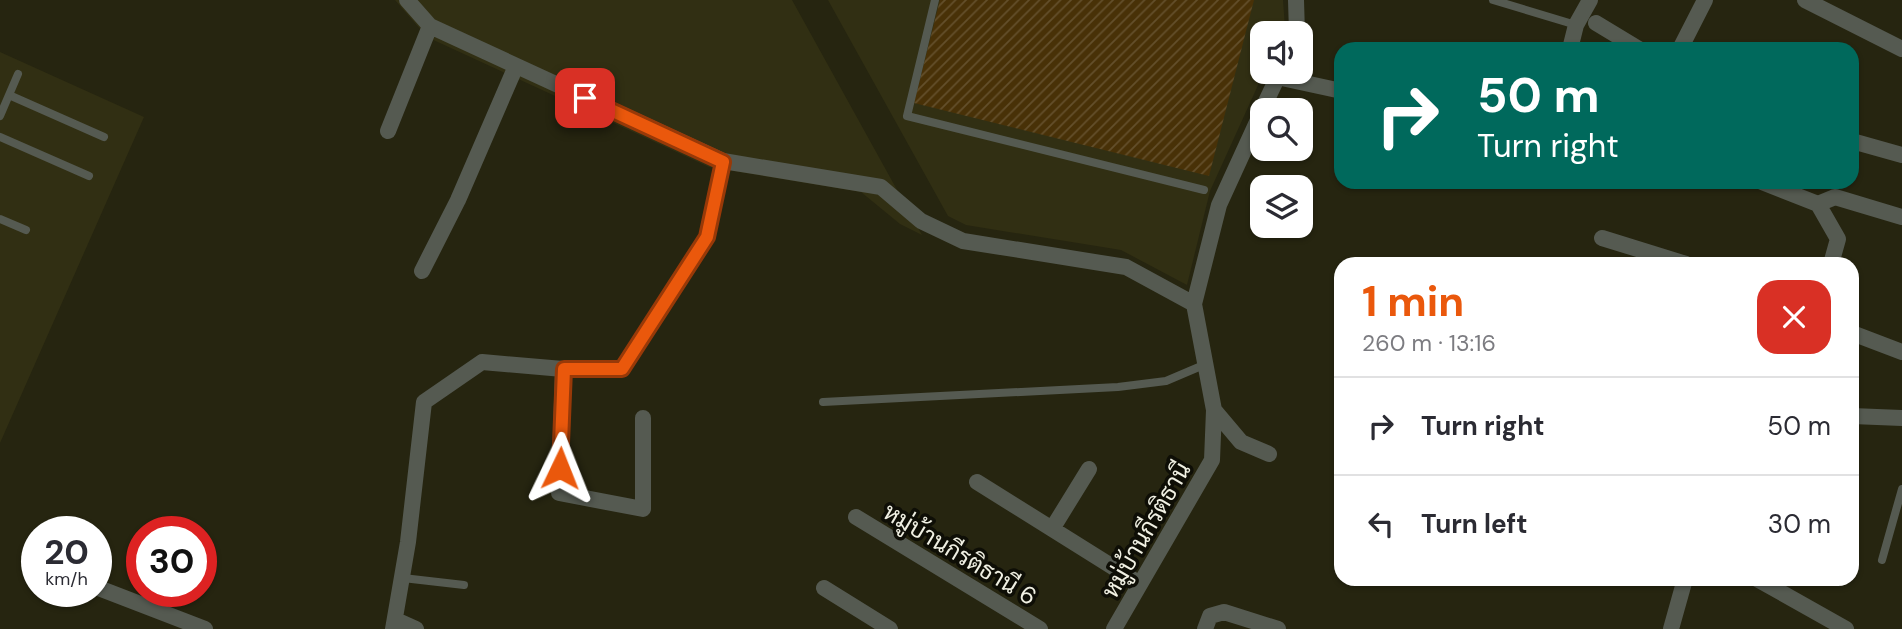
<!DOCTYPE html>
<meta charset="utf-8">
<style>
body{margin:0;font-family:"DM Sans",Sarabun,sans-serif;background:#f2f2f3;color:#2b2b33;height:100vh;display:flex;flex-direction:column;font-size:26px;white-space:nowrap}
*{box-sizing:border-box;margin:0}
p{font-size:23px;color:#7c7c81}
.icon{flex:none;width:38px;height:38px;fill:none;stroke:currentColor;stroke-width:2;stroke-linecap:round;stroke-linejoin:round}
.map{position:relative;flex:1;overflow:hidden}
.sheet{position:absolute;left:1334px;top:257px;width:525px;height:329px;display:flex;flex-direction:column;background:#fff;border-radius:21px;box-shadow:0 2px 5px #0004}
.sheet>*{flex:none}
.guide{position:absolute;left:1334px;top:42px;width:525px;height:147px;border-radius:21px;box-shadow:0 2px 5px #0004;background:#00695c;color:#fff;overflow:hidden}
.controls{position:absolute;left:1250px;top:21px;display:grid;gap:14px}
.controls a{display:grid;place-items:center;width:63px;height:63px;border-radius:14px;background:#fff;box-shadow:0 2px 5px #0004;font-size:35px}
.speed{position:absolute;left:21px;top:516px;display:flex;gap:14px;font-size:35px;font-weight:700;text-align:center}
.speed>*{display:grid;place-content:center;width:91px;height:91px;border-radius:50%;background:#fff;box-shadow:0 2px 5px #0004;line-height:1}
.speed small{font-size:18px;font-weight:400}
.speed .limit{border:10px solid #d22;background:#fff;color:#111}
.pin{position:absolute;display:grid;place-items:center;width:60px;height:60px;color:#fff;margin:-30px;border-radius:14px;box-shadow:0 4px 10px #0006}
.me{position:absolute;width:77px;margin:-38px;rotate:2deg;stroke-linejoin:round;filter:drop-shadow(0 0 5px #0008)}
.turn{display:flex;align-items:center;gap:24px;height:147px;padding:0 28px;font-size:32px}
.turn .icon{width:91px;height:91px;stroke-width:2.5}
.turn b{display:block;font-size:49px;line-height:60px}
.round{display:grid;place-items:center;flex:none;width:74px;height:74px;border-radius:21px;background:#f2f2f3}
.summary{display:flex;align-items:center;justify-content:space-between;height:119px;padding:0 28px}
h1{font-size:42px;font-weight:700;line-height:52px;color:#ea580c}
ul{padding:0;list-style:none}
li{display:flex;align-items:center;gap:21px;height:98px;padding:0 28px;border-top:2px solid #e1e1e2}
li div{flex:1}
li b{display:block;font-size:26px}
li em{font-style:normal}
.map>svg:first-child{display:block}
.built{fill:#312f13}
.building{fill:url(#building-hatch)}
.lines{fill:none;stroke-linecap:round;stroke-linejoin:round}
.lane{stroke:#555a51;stroke-width:8}
.street{stroke:#555a51;stroke-width:16}
.route-casing{stroke:#983908;stroke-width:18}
.route{stroke:#ea580c;stroke-width:12}
.labels{text-anchor:middle;dominant-baseline:central;stroke-width:7;stroke-linejoin:round;paint-order:stroke}
.street-label{font-size:24px;fill:#f0f0e3;stroke:#0e0e06}
</style>
<div class="map">
<svg width="1902" height="629" viewBox="0 0 1902 629">
<defs>
<pattern id="building-hatch" width="6" height="6" patternUnits="userSpaceOnUse" patternTransform="scale(1.75)"><rect width="6" height="6" fill="#483107"/><path d="M-1 1l2-2M0 6l6-6M5 7l2-2" fill="none" stroke="#634f2b"/></pattern>
</defs>
<rect width="100%" height="100%" fill="#262510"/>
<path class="built" d="M395,0H792L922,235L900,224L861,192L709,167L427,37Z
M828,0H1283L1285,28L1282,33H1262V72H1264L1210,191L1187,285L1121,250L966,225L948,216Z
M0,52L144,117L0,443Z"/>
<path class="building" d="M940,0H1254L1209,176L914,103Z"/>
<g class="lines">
<path class="lane" d="M935,0L907,116L1204,190
M1493,0L1576,25
M9,95L104,137
M0,116L18,74
M0,137L89,176
M0,219L26,230
M823,402L1118,387L1166,381L1206,364
M1882,560L1902,489
M403,578L464,585"/>
<path class="street" d="M407,0L430,26L723,161L881,187L921,221L963,241L1126,267L1194,304
M1296,0L1297,33
M1805,0L1902,49
M1596,23L1639,49
M1570,49L1576,25L1590,0
M1680,49L1705,0
M1277,77L1337,90
M1262,110L1280,72
M1262,111L1219,205L1194,304L1214,410L1241,442L1269,454
M388,131L430,26
M1852,141L1902,155
M1762,182L1818,204L1835,197L1902,217
M1818,204L1838,239L1831,264
M1602,238L1686,264
M422,271L458,200L516,66
M1852,333L1902,352
M563,369L559,493L643,509V418
M1852,416L1902,418
M977,482L1140,584
M856,517L1040,629
M1052,529L1089,469
M34,562L37,563
M1757,579L1846,629
M96,587L205,629
M824,588L890,629
M396,620L416,629
M393,629L408,542L424,402L482,362L563,369H622L707,237L723,161
M1114,629L1212,460L1214,410
M1205,629L1210,616L1224,612L1278,629
M1671,629L1685,579"/>
</g>
<g class="lines">
<defs>
<path id="route" d="M560,468L564,369H622L707,237L723,162L585,98"/>
</defs>
<use href="#route" class="route-casing"/>
<use href="#route" class="route"/>
</g>
<g class="labels">
<g class="street-label">
<text transform="translate(1146 530) rotate(-60)">หมู่บ้านกีรติธานี</text>
<text transform="translate(960 554) rotate(31)">หมู่บ้านกีรติธานี 6</text>
</g>
</g>
</svg>
<div class="controls">
<a><svg class="icon" aria-label="sound" viewBox="0 0 24 24"><path d="M4 9h4l5-4v14l-5-4H4zM17 9q2 3 0 6"/></svg></a>
<a><svg class="icon" aria-label="search" viewBox="0 0 24 24"><circle cx="10" cy="10" r="6"/><path d="M15 15l6 6"/></svg></a>
<a><svg class="icon" aria-label="layers" viewBox="0 0 24 24"><path d="M12 4l9 5-9 5-9-5zM3 14l9 5 9-5"/></svg></a>
</div>
<div class="speed"><div>20<small>km/h</small></div><div class="limit">30</div></div>
<div class="pin" style="left:585px;top:98px;background:#d93025"><svg class="icon" aria-label="arrive" viewBox="0 0 24 24"><path d="M6 21V4h12l-3 4 3 4H6"/></svg></div>
<svg class="me" style="left:560px;top:468px" viewBox="-20 -20 40 40"><path d="M0-17L14 15 0 8-14 15z" fill="#ea580c" stroke="#fff" stroke-width="4"/></svg>
<div class="guide">
<div class="turn"><svg class="icon" aria-label="right" viewBox="0 0 24 24"><path d="M7 20v-9h11M14 6l5 5-5 5"/></svg><div><b>50 m</b>Turn right</div></div>
</div>
<section class="sheet">
<div class="summary"><div><h1>1 min</h1><p>260 m · 13:16</p></div><a class="round" style="background:#d93025;color:#fff"><svg class="icon" aria-label="close" viewBox="0 0 24 24"><path d="M6 6l12 12M18 6L6 18"/></svg></a></div>
<ul>
<li><svg class="icon" aria-label="right" viewBox="0 0 24 24"><path d="M7 20v-9h11M14 6l5 5-5 5"/></svg><div><b>Turn right</b></div><em>50 m</em></li>
<li><svg class="icon" aria-label="left" viewBox="0 0 24 24"><path d="M17 20v-9H6M10 6l-5 5 5 5"/></svg><div><b>Turn left</b></div><em>30 m</em></li>
</ul>
</section>
</div>
